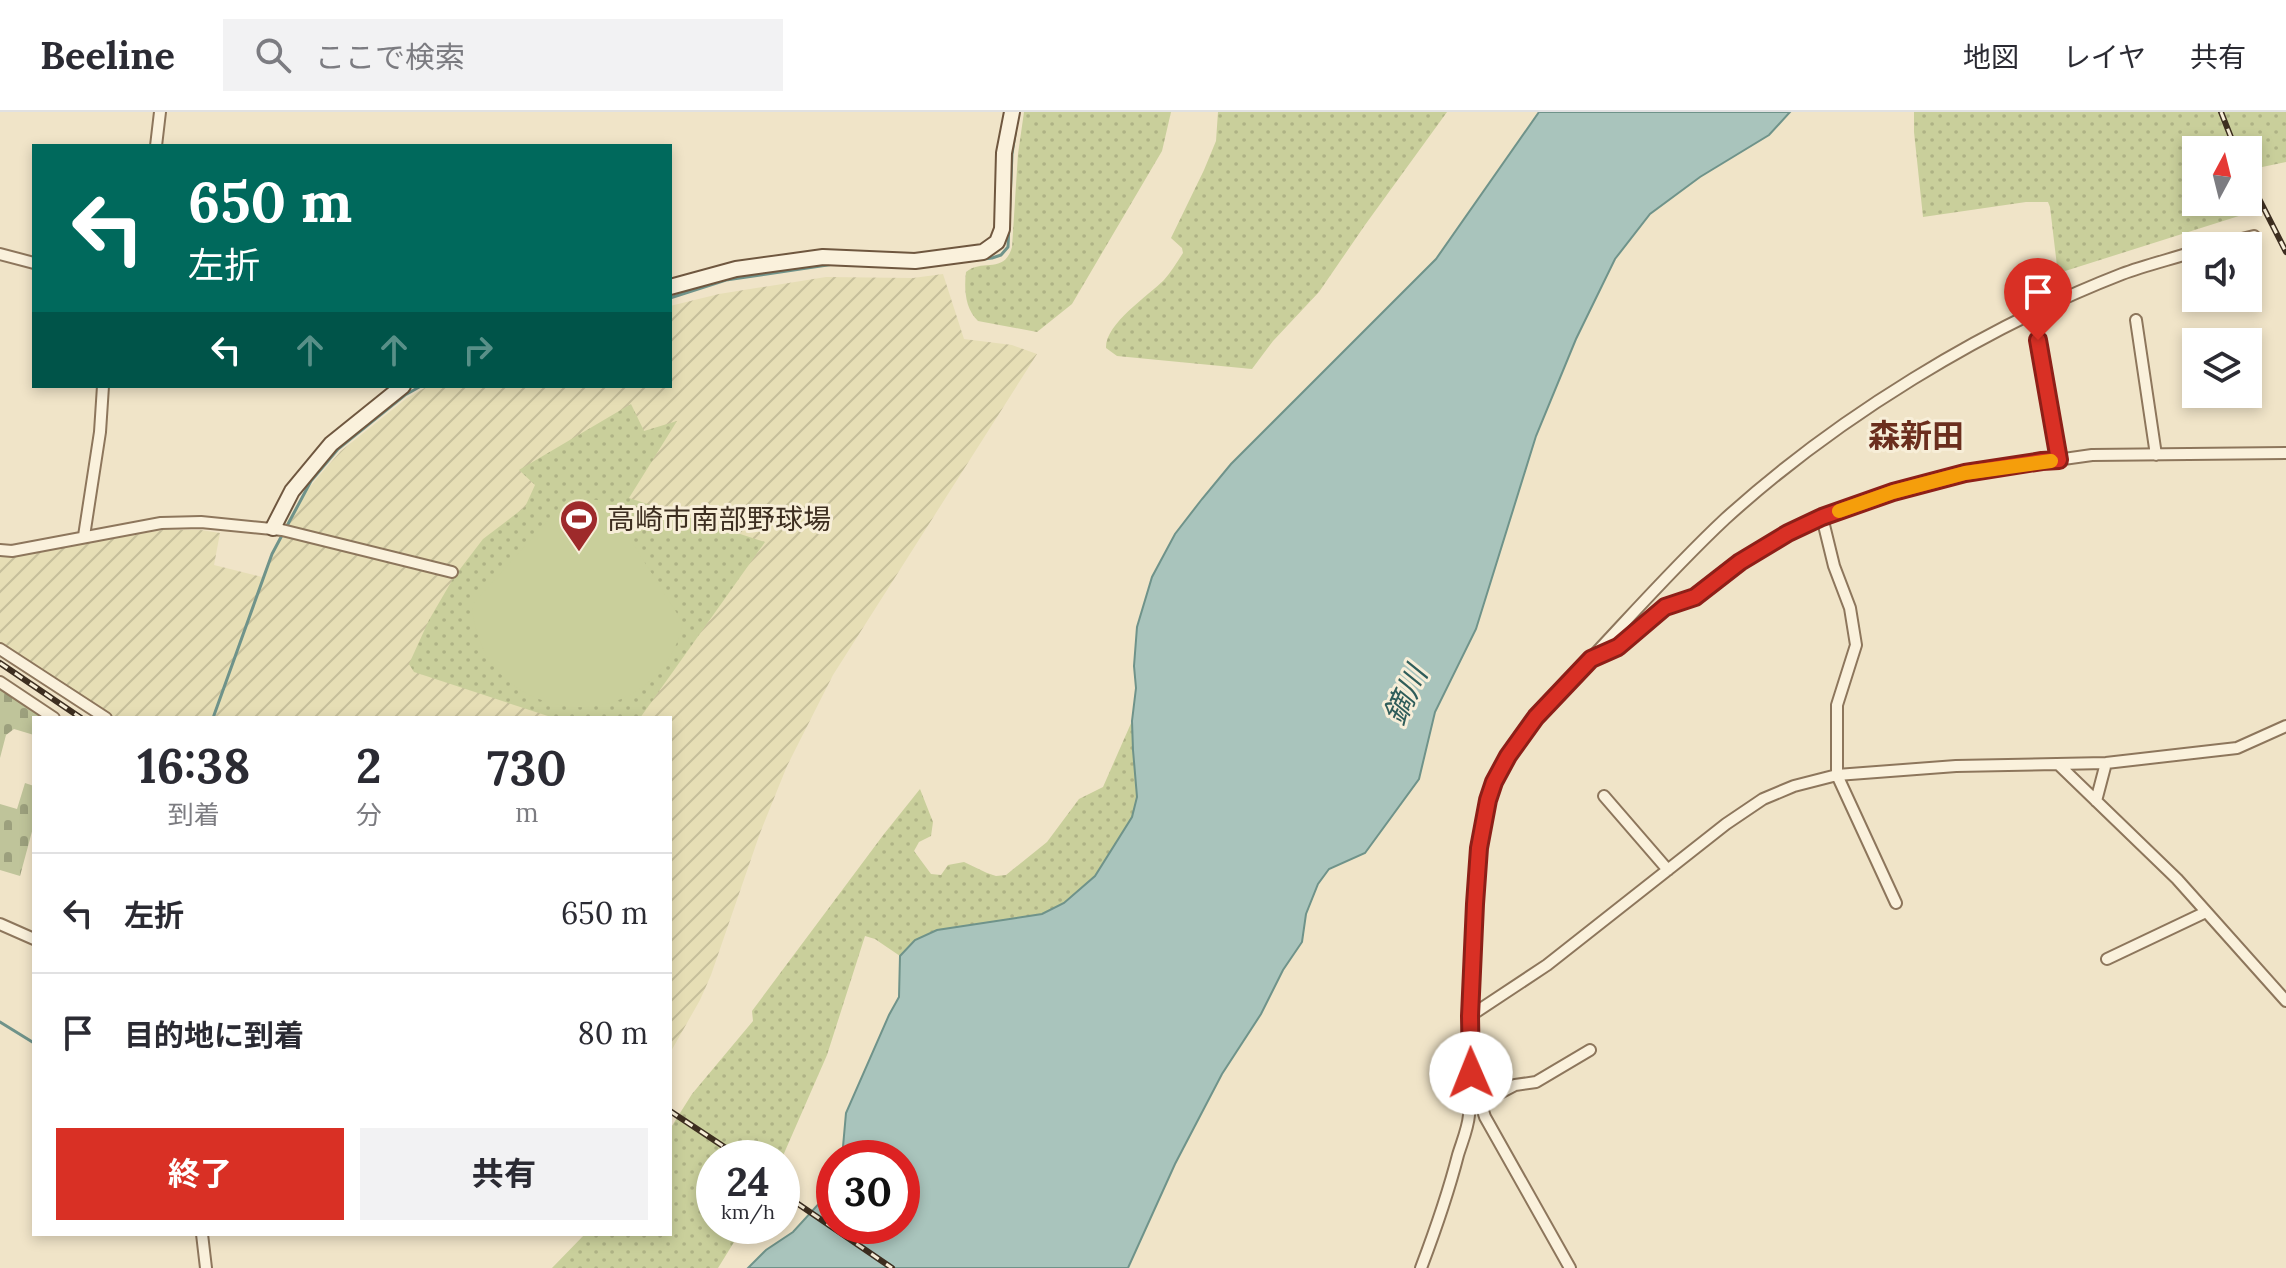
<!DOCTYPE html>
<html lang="ja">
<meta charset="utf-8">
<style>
body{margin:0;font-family:Lora,"Noto Sans JP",serif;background:#f2f2f3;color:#2b2b33;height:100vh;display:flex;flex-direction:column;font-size:30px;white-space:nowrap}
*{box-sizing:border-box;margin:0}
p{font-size:26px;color:#7c7c81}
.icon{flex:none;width:44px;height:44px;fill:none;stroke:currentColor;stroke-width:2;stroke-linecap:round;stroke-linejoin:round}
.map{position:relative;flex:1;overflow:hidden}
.details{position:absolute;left:32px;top:604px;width:640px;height:520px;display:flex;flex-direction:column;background:#fff;border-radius:0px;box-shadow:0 4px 12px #0003}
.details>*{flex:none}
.guide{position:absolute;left:32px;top:32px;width:640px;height:244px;border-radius:0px;box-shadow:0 4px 12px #0003;background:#00695c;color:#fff;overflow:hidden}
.needle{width:52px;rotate:7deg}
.controls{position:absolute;left:2182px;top:24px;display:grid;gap:16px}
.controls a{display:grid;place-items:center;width:80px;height:80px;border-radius:0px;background:#fff;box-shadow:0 4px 12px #0003;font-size:40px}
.speed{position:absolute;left:696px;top:1028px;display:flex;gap:16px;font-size:40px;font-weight:700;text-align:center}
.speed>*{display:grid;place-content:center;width:104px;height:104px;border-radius:50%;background:#fff;box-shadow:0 4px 12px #0003;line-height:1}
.speed small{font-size:20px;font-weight:400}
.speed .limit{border:12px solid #d22;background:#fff;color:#111}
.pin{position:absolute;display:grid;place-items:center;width:68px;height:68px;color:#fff;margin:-82px -34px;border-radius:50% 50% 50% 0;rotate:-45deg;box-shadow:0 0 8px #0007}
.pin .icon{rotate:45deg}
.me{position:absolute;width:88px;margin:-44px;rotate:359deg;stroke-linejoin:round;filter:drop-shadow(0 0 6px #0008)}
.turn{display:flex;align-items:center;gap:28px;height:168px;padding:0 24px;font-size:36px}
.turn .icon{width:104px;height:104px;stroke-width:2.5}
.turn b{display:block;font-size:56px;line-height:68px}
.lanes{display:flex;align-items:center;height:76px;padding:0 24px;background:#0003;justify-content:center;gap:40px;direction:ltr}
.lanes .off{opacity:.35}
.eta{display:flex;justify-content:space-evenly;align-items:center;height:136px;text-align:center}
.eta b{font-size:48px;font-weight:700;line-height:56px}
.primary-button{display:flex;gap:16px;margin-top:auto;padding:16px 24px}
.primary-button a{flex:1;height:92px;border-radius:0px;background:#d93025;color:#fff;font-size:32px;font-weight:700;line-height:92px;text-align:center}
.primary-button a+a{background:#f2f2f3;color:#2b2b33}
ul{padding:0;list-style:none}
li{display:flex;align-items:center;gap:24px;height:120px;padding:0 24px;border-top:2px solid #e1e1e2}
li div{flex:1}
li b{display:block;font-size:30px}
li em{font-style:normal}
header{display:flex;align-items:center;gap:48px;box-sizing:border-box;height:112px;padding:0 40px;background:#fff;border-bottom:2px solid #e1e1e2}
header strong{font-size:38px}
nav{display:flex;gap:44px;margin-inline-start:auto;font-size:28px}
.search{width:560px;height:72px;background:#f2f2f3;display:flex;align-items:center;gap:20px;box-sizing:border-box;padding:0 28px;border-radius:0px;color:#7c7c81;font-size:30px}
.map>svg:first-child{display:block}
.farmland{fill:url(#farmland-furrows)}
.green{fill:url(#green-dots)}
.cemetery{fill:url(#cemetery-stones)}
.pitch{fill:#c9cf9b}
.water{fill:#a9c4bc;stroke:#6f938a;stroke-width:2}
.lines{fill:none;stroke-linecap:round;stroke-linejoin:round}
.stream{stroke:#6f938a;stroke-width:3}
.street-casing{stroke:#8d765c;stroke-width:14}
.secondary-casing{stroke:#6f573f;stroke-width:18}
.street{stroke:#faf1dc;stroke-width:10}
.secondary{stroke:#faf1dc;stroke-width:14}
.rail-casing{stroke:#3d2e20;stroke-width:6}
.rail{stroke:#f7eed8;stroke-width:3;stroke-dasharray:9;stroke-linecap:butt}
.route-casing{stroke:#8d1f18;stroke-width:20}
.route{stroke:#d93025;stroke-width:14}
.slow{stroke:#f59e0b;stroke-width:14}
.labels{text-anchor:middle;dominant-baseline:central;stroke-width:6;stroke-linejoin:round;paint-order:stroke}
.poi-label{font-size:28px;fill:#3d2e20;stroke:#f7eed8;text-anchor:start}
.water-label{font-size:30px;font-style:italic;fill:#2f5d5a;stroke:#f7eed8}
.quarter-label{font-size:32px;font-weight:bold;fill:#6b2e1e;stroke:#f7eed8}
</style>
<header>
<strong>Beeline</strong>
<div class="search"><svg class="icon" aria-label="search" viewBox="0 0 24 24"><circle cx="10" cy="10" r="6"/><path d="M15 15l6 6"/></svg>ここで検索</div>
<nav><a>地図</a><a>レイヤ</a><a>共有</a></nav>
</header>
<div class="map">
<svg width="2286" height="1156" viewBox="0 0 2286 1156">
<defs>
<pattern id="farmland-furrows" width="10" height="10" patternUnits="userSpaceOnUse" patternTransform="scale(2)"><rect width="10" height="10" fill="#e6deb5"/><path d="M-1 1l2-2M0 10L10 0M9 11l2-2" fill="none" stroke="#c6bf9b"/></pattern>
<pattern id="green-dots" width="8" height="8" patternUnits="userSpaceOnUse" patternTransform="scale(2)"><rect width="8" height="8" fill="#c9cf9b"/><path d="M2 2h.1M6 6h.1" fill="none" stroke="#aeb285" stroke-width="1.8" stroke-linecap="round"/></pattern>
<pattern id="cemetery-stones" width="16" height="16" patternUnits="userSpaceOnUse" patternTransform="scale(2)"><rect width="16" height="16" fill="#bfc49a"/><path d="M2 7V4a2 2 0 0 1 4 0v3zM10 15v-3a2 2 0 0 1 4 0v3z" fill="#9ca07d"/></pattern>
</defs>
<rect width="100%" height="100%" fill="#f0e4c8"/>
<path class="farmland" d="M943,162L964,227L1012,233L1037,242L833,563L787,654L760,721L711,863L700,888L670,941V606H97L0,543V445L12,444L163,418H201L220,421L214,453L262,465L282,418L301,386L318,365L341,339L407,286L428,274H670V194L719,182L826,165L913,166Z"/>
<path class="green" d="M1024,0H1171L1162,39L1072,192L1037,220L978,209C965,197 964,177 966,160C983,146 1004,163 1012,135L1018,42Z
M1218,0H1447L1365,113L1319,180L1273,229L1252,257L1117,244L1106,236C1105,212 1148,184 1164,168C1171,160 1177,150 1183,141L1182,136L1171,126L1204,58L1216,29Z
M1914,0H2286V50L2248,58V38H2196V90H2246V100L2242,103L2062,160L2057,154L2050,95L2048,90H2026L1923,105L1914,20Z
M631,292L644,319L677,309L629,386L765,430L640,606H554L414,560L409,552L429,508L454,465L483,427L525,395L535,373L519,358Z
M1132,609L1137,685L1132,705L1095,764L1064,791L1042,802L937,818L915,828L900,844L875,827L865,824L827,943L782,1046H714V1114H744L718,1156H552L585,1122H670V1017L692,982L753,909L752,899L884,722L920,677L933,710L931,724L919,730L914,739L931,762L941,763L948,753L964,750L987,761L996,764L1006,763L1047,730L1079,687L1103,675Z"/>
<path class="cemetery" d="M0,576L43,606H34V623L14,617L6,623L0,646Z
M25,671L34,674V712L20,764L0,758V692L17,697Z"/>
<path class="pitch" d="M569,385L606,389L683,511C666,591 577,619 513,573C496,560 484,544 478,523C475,513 472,504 472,493Z"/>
<path class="water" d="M1539,0H1790L1769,23L1700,65L1650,102L1615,147L1576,227L1536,324L1476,517L1435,600L1419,667L1365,741L1329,757L1318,772L1306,802L1302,830L1283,858L1261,902L1222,962L1175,1052L1128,1156H748L766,1138L793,1120L825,1085L834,1069V1114H902V1046H842L846,1001L889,903L899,885L900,844L915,828L937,818L1042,802L1064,791L1095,764L1132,705L1137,685L1133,638L1132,609L1136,576L1134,554L1137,515L1152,465L1175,422L1202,387L1231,352L1436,147Z"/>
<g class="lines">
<path class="stream" d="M926,154L992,146L1001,143L1008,135L1012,42L1015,22
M670,186L726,168L834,152
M213,606L272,442L311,369L338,337L405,283L421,274
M0,910L34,931"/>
<defs>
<path id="street" d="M156,34L160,0
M2213,134L2254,124
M0,142L34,151
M2136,208L2156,343
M2038,228L2059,348
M1822,405L1834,454L1850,496L1856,533L1837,593V663L1896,791
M84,424L100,320L103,274
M0,438L12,439L161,411L201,410L282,418L452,460
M0,537L106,606
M1596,545L1618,535L1665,495L1695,485L1740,450L1788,421L1822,405L1893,380L1965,361L2092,343L2286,341
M0,570L54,606
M2059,653L2177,767L2286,889
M1604,684L1668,758
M2096,689L2106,651
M0,812L34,827
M2107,847L2206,800
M1470,904L1547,853L1726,712L1763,687L1794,674L1837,663L1956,654L2106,651L2237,636L2286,614
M1474,970L1485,1005L1570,1156
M1473,989L1494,984L1515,973L1536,970L1590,938
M202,1122L206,1156
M1421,1156C1435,1119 1448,1082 1458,1043C1462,1030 1468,1016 1469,1003C1473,970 1470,937 1470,905C1471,835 1472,757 1488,689C1503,630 1555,587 1594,543C1637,497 1679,450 1725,407C1836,306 1983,216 2122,162C2146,153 2172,147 2196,139"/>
<path id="secondary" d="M670,175L736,157L823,145L915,149L983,140L997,130L1002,117L1004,41L1012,0
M273,416L292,379L331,332L403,274"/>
</defs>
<use href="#street" class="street-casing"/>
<use href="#secondary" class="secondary-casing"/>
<use href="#street" class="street"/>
<use href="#secondary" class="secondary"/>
<defs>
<path id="rail" d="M2221,0L2236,38
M2248,65L2286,140
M0,551L81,606
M670,999L741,1046
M782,1081L892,1156"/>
</defs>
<use href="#rail" class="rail-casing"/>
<use href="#rail" class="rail"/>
</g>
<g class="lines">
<defs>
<path id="route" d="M1471,961L1470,904L1475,792L1479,736L1488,688L1494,670L1508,644L1536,605L1591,547L1618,535L1665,495L1695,485L1740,450L1788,421L1822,405L1893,380L1965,361L2042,349L2059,348L2038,228"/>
</defs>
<use href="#route" class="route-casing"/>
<use href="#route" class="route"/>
<path class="slow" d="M1839,399L1893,380L1965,361L2051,349"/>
</g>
<defs>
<symbol id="stadium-pin" viewBox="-11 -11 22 30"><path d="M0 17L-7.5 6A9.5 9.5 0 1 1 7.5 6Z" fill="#9e2a2b" stroke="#f7eed8"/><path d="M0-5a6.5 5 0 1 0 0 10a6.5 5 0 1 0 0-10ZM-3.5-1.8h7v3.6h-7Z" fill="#fff"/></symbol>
</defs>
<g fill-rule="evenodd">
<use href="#stadium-pin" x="557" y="385" width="44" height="60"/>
</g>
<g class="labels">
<g class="poi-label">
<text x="607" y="407">高崎市南部野球場</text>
</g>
<g class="water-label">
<text transform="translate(1405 583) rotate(-65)">鏑川</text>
</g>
<g class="quarter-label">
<text x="1916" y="323">森新田</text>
</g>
</g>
</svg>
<div class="controls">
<a><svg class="needle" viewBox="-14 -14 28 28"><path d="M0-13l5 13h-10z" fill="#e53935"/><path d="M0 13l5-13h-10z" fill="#7c7c81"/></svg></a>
<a><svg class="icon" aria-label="sound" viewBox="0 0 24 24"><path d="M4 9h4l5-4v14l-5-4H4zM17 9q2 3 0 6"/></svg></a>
<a><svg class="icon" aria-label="layers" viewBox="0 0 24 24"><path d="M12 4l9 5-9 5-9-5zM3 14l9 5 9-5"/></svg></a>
</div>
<div class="speed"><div>24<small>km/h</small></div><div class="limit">30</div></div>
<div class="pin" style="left:2038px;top:228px;background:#d93025"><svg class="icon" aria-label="arrive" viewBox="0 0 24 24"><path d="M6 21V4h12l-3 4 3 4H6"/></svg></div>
<svg class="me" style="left:1471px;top:961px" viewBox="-20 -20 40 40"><circle r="19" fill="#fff"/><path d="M0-13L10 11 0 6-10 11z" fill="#d93025"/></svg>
<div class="guide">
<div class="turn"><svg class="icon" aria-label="left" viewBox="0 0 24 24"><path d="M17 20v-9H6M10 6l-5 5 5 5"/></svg><div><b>650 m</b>左折</div></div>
<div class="lanes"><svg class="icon" aria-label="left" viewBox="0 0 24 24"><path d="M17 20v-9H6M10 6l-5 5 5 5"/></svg><svg class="icon off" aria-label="ahead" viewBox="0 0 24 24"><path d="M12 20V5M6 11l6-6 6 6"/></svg><svg class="icon off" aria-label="ahead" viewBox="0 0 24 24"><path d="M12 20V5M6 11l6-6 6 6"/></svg><svg class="icon off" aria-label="right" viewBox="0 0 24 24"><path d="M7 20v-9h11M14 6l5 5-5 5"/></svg></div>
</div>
<section class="details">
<div class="eta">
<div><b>16:38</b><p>到着</p></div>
<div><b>2</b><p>分</p></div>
<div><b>730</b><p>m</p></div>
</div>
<ul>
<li><svg class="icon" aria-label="left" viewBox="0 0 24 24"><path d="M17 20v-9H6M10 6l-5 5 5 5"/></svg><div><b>左折</b></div><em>650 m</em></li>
<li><svg class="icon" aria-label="arrive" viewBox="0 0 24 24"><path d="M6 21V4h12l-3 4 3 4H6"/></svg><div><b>目的地に到着</b></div><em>80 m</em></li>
</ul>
<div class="primary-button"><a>終了</a><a>共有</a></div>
</section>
</div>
